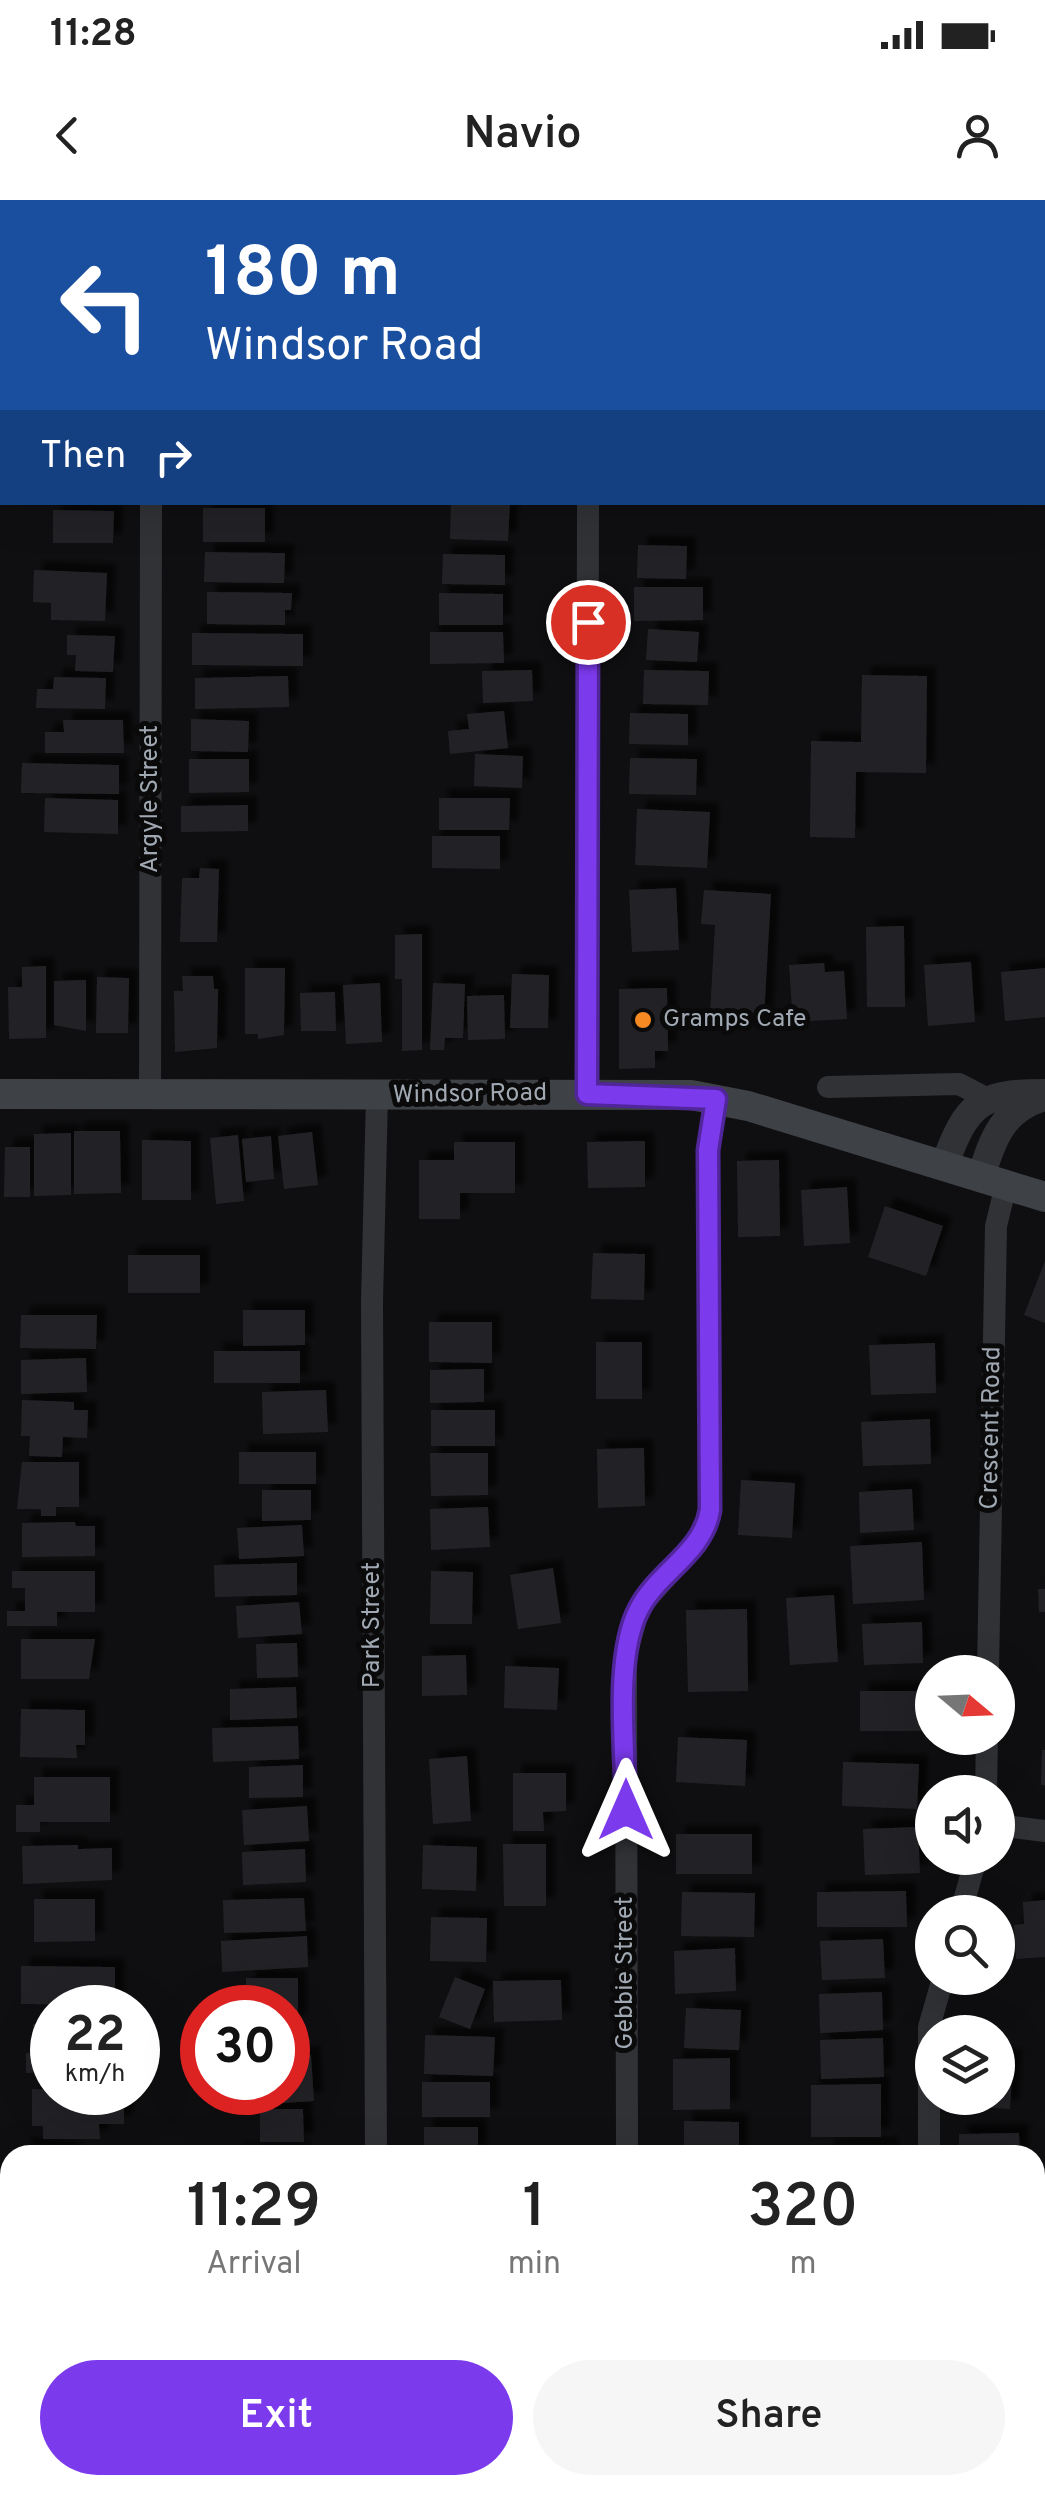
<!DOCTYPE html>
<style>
body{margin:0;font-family:Overpass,sans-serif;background:#f6f6f6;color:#222;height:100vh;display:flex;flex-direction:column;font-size:38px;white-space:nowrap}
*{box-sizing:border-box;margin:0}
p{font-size:32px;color:#767676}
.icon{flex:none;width:55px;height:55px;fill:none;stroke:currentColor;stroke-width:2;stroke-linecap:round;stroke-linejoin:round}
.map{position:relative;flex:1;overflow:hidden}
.panel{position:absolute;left:0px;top:1945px;width:1045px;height:350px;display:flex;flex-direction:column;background:#fff;border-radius:30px 30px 0 0;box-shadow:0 10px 40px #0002}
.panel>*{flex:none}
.hud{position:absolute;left:0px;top:0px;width:1045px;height:305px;box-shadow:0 10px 40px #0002;background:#1a4fa0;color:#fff;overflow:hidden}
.needle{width:65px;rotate:109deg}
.fabs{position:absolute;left:915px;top:1455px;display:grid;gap:20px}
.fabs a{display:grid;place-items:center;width:100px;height:100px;border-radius:50%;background:#fff;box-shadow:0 10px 40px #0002;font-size:50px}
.speed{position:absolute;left:30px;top:1785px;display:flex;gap:20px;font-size:50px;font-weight:700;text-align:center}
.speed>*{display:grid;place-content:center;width:130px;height:130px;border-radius:50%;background:#fff;box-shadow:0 10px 40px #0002;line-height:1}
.speed small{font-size:25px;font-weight:400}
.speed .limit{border:15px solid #d22;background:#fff;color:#111}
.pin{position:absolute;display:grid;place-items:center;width:85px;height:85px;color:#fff;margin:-42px;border:5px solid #fff;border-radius:50%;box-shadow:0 2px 10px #0007}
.me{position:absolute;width:110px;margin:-55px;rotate:0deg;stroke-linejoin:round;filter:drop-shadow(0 0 8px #0008)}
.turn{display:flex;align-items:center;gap:35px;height:210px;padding:0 40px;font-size:45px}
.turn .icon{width:130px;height:130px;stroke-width:2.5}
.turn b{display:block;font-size:70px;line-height:85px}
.then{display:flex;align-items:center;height:95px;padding:0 40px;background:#0003;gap:20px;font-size:38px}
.eta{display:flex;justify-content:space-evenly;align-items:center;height:170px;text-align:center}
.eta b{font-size:60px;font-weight:600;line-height:70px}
.cta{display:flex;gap:20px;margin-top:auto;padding:20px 40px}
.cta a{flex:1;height:115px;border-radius:60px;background:#7c3aed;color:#fff;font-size:40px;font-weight:600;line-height:115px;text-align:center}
.cta a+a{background:#f6f6f6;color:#222}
.status{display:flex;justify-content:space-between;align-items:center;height:70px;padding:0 50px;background:#fff;direction:ltr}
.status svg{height:28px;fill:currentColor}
header{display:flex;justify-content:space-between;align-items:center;height:130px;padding:0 40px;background:#fff;font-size:45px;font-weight:600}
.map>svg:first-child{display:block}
.built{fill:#1b1c1d}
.building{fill:#222225;filter:url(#shadow)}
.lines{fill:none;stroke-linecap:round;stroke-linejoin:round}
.minor{stroke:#303236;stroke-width:22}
.tertiary{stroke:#303236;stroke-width:28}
.secondary{stroke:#3e4146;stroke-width:30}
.route-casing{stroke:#51269a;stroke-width:25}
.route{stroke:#7c3aed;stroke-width:18}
.poi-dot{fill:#f68921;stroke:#0a0a0b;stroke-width:4}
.labels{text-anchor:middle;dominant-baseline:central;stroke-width:10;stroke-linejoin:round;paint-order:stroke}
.street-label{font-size:25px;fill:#a0a8b2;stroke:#0a0a0b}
.poi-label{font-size:25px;fill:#a0a8b2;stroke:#0a0a0b;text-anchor:start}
</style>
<div class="status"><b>11:28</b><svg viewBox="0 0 49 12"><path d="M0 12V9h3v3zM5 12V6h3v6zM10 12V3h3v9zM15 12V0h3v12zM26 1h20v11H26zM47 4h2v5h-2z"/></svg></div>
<header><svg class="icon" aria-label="back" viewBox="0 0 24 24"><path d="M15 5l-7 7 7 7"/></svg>Navio<svg class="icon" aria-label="person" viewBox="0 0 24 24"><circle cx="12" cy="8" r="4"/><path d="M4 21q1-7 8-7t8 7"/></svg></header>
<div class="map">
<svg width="1045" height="2295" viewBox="0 0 1045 2295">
<defs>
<filter id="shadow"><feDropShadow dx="9" dy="-9" stdDeviation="2.5" flood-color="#0009"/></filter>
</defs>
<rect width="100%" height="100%" fill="#0f0f11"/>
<path class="built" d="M1035,2257L1045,2258V2295H815V2285H1035Z"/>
<path class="building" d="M451,302H510L508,341L450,339Z
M203,308H265V342H203Z
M53,310L114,311L113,343H53Z
M638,345L687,346L686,379L637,378Z
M205,352L285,353L284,383L204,382Z
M443,354L505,355V385L442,384Z
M34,370L107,373L105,421L51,420V403L33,402Z
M634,387H703V420L634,421Z
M207,392L292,393L291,410H285V425L207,424Z
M439,393L503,394V425H439Z
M648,429L699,432L697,462L646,460Z
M430,432H503L504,463L430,464Z
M192,433L303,434V466L192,465Z
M67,435L115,436L113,472L75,471L76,455H67Z
M532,470L533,501L483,503L482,471Z
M644,470L709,471L708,505L643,504Z
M862,475L927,476L926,573L856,572L855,638L810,637L811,541L861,542Z
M288,476L289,507L195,509V478Z
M54,477L106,478L105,509L36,508L37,489H53Z
M504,511L508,548L450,554L448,531L469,529L467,514Z
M630,513L688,514V545L629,544Z
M191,519L249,521L248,552L191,551Z
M63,520H123L124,553H45V532H64Z
M475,554L523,556L522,588L474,586Z
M630,558L697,559L696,595L629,594Z
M189,559H249V592L189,593Z
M22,563L119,565V594L21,593Z
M45,598L118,600V634L44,632Z
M439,598H510L509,630H439Z
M248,605V631L181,632V606Z
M637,609L710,612L707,668L635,665Z
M432,636H500V669L432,668Z
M200,668L219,669L217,742H180L182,678H199Z
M676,688L679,750L632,752L629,690Z
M704,690L771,694L764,817L710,814L715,725L701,724Z
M904,726L905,807H867L866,727Z
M422,734V850L402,851V779H395V735Z
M971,762L975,822L928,826L924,765Z
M824,763L825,772L844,771L847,819L793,822L789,765Z
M46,766V838L9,839L8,787H22V767Z
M245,768H285L284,835L258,839V834H245Z
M1045,768V817L1005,821L1001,772Z
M512,774L549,775L548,828H510Z
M182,776H213L214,789H218L217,848L175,852L174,791H183Z
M97,777L129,778L128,833H96Z
M86,780V831L54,825V781Z
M380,783L382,842L346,844L343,785Z
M433,783L465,784L463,838H445L444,850H430Z
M667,788L668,851H655V868L619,869V789Z
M335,792L336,831H301L300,793Z
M504,795L505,839L468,840L467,796Z
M74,931H120L121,993L74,994Z
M312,932L318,985L284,989L278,936Z
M71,933V995L34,996V934Z
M238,935L244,1001L216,1004L210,938Z
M271,936L274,979L246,982L242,939Z
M142,940L191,941V1000H142Z
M645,941V987L588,988L587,942Z
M454,942H515V993H460V1019H419V960H454Z
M5,947H30V997H4Z
M779,960L780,1036L738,1037L737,961Z
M847,987L850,1043L804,1046L801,990Z
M885,1006L943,1026L926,1076L868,1057Z
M593,1053L645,1054L644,1100L591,1099Z
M128,1055H200V1093H128Z
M1045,1061V1123L1024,1115Z
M243,1110H305V1145L243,1146Z
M21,1115H97L96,1149L20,1148Z
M429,1122H492V1163L429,1162Z
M596,1142H642V1199H596Z
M935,1143L936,1193L871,1195L869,1145Z
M214,1151H300V1183H214Z
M86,1158L87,1192L21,1194V1160Z
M484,1169V1202L430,1203V1170Z
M326,1190L328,1232L263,1234L262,1192Z
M22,1200L74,1202V1210H88L87,1238L63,1237L62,1257L29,1256L30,1236H21Z
M431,1210H495V1246H431Z
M930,1219L931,1264L863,1266L861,1222Z
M644,1248L645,1306L598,1308L597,1249Z
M239,1252H316V1284H239Z
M430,1253H488V1295L431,1296Z
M22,1262H79V1307H56V1316H41V1309H17Z
M741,1280L795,1283L792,1338L738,1335Z
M912,1289L914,1330L860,1333L859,1292Z
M262,1290H311V1320L262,1321Z
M488,1307L490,1347L431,1350L430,1309Z
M75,1322L76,1326H95V1356L22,1357V1323Z
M302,1325L304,1356L239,1359L237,1328Z
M922,1342L924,1400L853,1404L850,1346Z
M297,1363V1395L215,1397L214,1365Z
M553,1368L561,1423L518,1429L510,1375Z
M12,1371H95V1412H57V1426H7V1411H25V1388H12Z
M431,1371L473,1372L472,1424H430Z
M1038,1389H1045V1412H1039Z
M834,1395L838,1462L790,1465L786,1398Z
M299,1402L302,1434L238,1438L236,1406Z
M747,1409L748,1491L688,1492L686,1410Z
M922,1422L923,1463L864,1465L862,1424Z
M21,1439H95L89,1479H21Z
M297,1443L298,1477L257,1478L256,1444Z
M466,1455L467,1495L422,1496V1456Z
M505,1466L559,1468L557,1510L504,1508Z
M296,1487L297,1518L230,1520V1489Z
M860,1491H922V1531H860Z
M21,1509L85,1510V1545H76L77,1558L20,1557Z
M298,1526L299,1559L213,1562L212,1528Z
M678,1537L747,1540L745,1586L676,1582Z
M1042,1550H1045V1585H1041Z
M467,1556L471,1621L433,1624L429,1559Z
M843,1562L919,1564L917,1609L842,1606Z
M303,1565V1597L249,1598V1567Z
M513,1573H566V1611L543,1612L544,1631H513Z
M34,1577H110V1622H40V1632H16V1605H34Z
M307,1606L309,1641L244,1645L242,1610Z
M918,1627L920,1673L865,1675L863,1629Z
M676,1634H752V1674H676Z
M503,1644H546V1706H504Z
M78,1645V1649L112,1648V1680L23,1684L22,1646Z
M423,1645L477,1647L476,1691L422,1689Z
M305,1649L306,1682L243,1685L242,1652Z
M906,1691L907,1727H817V1692Z
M682,1692L755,1693L754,1737L681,1736Z
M304,1698L306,1731L224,1733L223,1700Z
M34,1699H95V1741L34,1742Z
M1045,1700V1757L1016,1759L1014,1725L1024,1724L1023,1702Z
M431,1717L487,1718L486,1762L430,1761Z
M307,1736L308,1767L222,1772L221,1741Z
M883,1739L885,1778L822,1780L820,1741Z
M735,1748L736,1791L675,1794L674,1751Z
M21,1766L115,1767V1805L21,1804Z
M455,1777L485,1789L470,1829L439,1817Z
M246,1778H298V1824H288V1808H246Z
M561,1780L562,1820L494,1822L493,1781Z
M882,1792L883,1830L820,1833L819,1794Z
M686,1808L741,1810L739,1850L684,1848Z
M33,1824H52V1872L26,1873V1853H33Z
M425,1835L495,1837L493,1876L424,1874Z
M883,1838L884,1877L821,1879L820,1840Z
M311,1855L314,1901L252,1905V1892H288V1856Z
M998,1857L1013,1858L1010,1909L957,1906V1898H998Z
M730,1858V1909L673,1910V1859Z
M422,1882H490V1917H422Z
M881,1884V1937H811V1885Z
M32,1889L124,1892V1924H99L100,1939H43V1926H32Z
M260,1909H303L304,1942H260Z
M684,1921L739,1922V1955H684Z
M424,1927H478V1955H424Z
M1019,1933L1020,1955H959V1934Z
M890,1946V1955H825V1947Z
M22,1947L71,1950V1955H22Z
M302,1950V1955H234L233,1952Z
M1035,2000H1043L1040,2076H1035Z
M1035,2129H1045V2189L1035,2190Z
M1045,2282V2295H1017Z
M227,2285H297L298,2295H228Z
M672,2285H735V2289L673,2295Z
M130,2288V2295H18V2290Z
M426,2288H475V2295H426Z"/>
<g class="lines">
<path class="minor" d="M379,2V0
M0,235H2
M828,887L959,884L986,898
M587,894L588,302
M150,895L151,302
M988,1472L996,1026L1006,985
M986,1592L987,1538
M998,1625L1045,1631
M961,1712L976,1658
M376,1955L372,1102L377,895
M627,1955L626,1456L639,1407L698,1342L711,1310L708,950L716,899
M929,1955V1827L943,1778
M1035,2230H1045
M378,2285V2295
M631,2285L633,2295"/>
<path class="tertiary" d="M944,966C967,903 979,893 1045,893
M981,977C992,940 1003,908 1045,897"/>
<path class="secondary" d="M0,894L691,895L748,906L1045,997"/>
</g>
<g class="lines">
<defs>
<path id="route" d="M588,422L587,894L716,899L708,950L710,1310C703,1353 658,1372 639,1409C613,1458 626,1554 626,1610"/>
</defs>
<use href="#route" class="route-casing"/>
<use href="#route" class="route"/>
</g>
<circle class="poi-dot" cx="643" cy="820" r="10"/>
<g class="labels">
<g class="street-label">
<text transform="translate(151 599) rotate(-90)">Argyle Street</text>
<text transform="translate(470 895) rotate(-1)">Windsor Road</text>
<text transform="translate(992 1228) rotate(-89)">Crescent Road</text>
<text transform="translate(373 1425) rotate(-90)">Park Street</text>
<text transform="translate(626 1773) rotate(-90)">Gebbie Street</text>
</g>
<g class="poi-label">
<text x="663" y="820">Gramps Cafe</text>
</g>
</g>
</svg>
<div class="fabs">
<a><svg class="needle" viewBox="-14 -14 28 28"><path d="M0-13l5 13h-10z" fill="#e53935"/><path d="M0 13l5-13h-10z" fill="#767676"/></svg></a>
<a><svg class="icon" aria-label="sound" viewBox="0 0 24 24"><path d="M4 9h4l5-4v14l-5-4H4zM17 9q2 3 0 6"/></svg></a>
<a><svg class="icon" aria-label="search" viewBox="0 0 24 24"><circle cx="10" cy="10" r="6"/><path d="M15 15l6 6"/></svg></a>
<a><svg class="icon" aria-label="layers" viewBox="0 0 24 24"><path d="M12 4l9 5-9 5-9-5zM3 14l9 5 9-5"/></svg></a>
</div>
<div class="speed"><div>22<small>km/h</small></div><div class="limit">30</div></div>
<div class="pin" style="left:588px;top:422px;background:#d93025"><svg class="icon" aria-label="arrive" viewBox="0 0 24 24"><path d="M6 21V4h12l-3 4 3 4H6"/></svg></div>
<svg class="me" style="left:626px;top:1610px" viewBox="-20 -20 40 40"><path d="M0-17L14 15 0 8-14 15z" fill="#7c3aed" stroke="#fff" stroke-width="4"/></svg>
<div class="hud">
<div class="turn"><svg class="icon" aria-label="left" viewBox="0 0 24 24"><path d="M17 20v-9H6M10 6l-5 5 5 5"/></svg><div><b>180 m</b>Windsor Road</div></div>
<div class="then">Then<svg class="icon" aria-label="right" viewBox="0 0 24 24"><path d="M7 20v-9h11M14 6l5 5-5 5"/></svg></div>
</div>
<section class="panel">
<div class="eta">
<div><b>11:29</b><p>Arrival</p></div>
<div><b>1</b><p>min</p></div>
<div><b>320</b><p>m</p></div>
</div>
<div class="cta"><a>Exit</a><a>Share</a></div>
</section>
</div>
